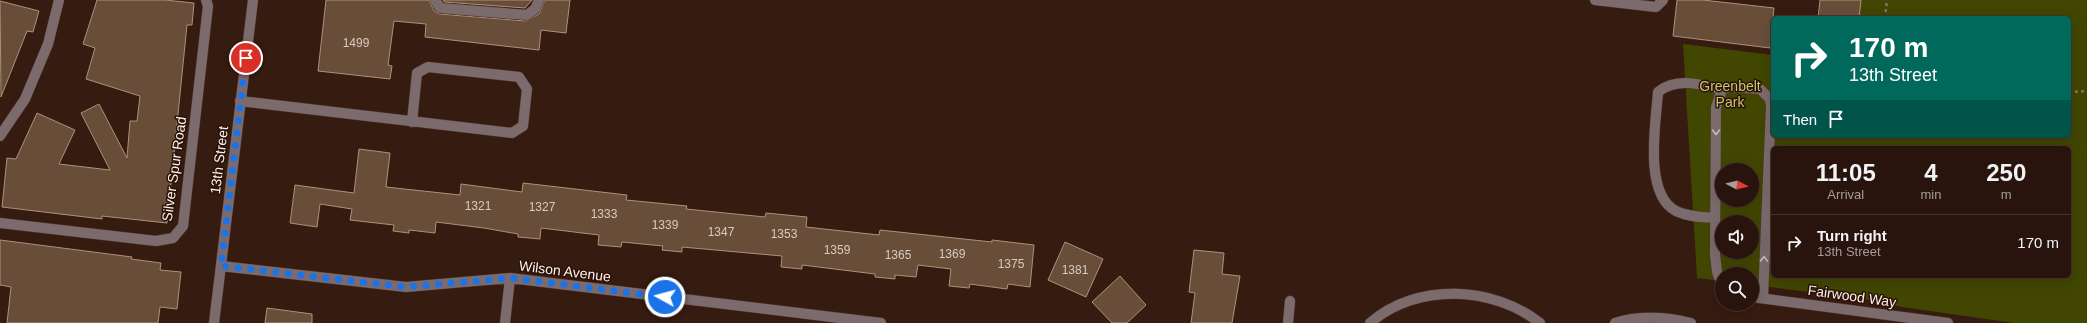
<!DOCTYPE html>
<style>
body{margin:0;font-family:Helvetica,sans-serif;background:#301d15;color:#f1f3f6;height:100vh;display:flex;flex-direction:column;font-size:15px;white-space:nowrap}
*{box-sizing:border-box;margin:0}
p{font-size:13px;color:#a59e9d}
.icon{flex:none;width:22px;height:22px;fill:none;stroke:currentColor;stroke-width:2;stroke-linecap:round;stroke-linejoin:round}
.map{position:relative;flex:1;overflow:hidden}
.side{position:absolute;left:1771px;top:146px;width:300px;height:132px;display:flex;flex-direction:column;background:#28140c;border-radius:6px;box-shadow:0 4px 16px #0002,0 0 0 1px #44332d}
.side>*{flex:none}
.banner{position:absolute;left:1771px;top:16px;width:300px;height:122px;border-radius:6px;box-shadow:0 4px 16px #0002,0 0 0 1px #44332d;background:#00695c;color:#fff;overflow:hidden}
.needle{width:26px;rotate:97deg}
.tools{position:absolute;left:1715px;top:163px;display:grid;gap:8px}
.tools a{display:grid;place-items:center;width:44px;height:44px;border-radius:50%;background:#28140c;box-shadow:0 4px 16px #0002,0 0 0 1px #44332d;font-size:20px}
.pin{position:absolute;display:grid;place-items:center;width:34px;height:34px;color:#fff;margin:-17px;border:2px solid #fff;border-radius:50%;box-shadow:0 1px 4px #0007}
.me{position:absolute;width:44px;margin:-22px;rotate:277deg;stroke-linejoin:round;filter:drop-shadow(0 0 3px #0008)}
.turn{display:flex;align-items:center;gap:14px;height:84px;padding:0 12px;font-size:18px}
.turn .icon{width:52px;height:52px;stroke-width:2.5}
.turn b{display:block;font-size:28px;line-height:34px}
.then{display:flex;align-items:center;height:38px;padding:0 12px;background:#0003;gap:8px;font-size:15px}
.eta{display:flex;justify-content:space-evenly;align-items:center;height:68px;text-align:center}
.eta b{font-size:24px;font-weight:800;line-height:28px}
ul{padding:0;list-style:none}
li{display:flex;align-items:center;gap:12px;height:56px;padding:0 12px;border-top:1px solid #44332d}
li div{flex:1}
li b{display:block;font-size:15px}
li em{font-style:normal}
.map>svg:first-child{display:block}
.green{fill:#414600;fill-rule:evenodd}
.building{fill:#684e39;stroke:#ae917a}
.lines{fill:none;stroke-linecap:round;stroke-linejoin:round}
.service-casing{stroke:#52392f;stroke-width:11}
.minor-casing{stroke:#52392f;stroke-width:11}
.tertiary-casing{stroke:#52392f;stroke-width:11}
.path{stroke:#867169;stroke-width:2.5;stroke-dasharray:3 3;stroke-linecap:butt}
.service{stroke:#7c6b6d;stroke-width:10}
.minor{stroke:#7c6b6d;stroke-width:10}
.tertiary{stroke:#7c6b6d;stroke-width:10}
.oneway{stroke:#cabcba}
.route{stroke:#1a73e8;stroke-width:7;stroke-dasharray:0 12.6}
.labels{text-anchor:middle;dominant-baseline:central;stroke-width:3;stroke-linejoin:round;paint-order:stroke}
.number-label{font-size:12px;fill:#d8c9c1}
.park-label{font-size:14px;fill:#c0ca6e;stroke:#2c1107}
.street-label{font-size:14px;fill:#fef2ee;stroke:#2c1107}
</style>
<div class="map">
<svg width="2087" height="323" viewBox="0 0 2087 323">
<rect width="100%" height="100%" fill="#361b10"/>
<path class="green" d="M1861,0H2087V323H2014L1902,307L1860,298L1752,285V274H1722V281L1697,278L1683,44L1773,55V136H2069V18H1859ZM1773,148H2069V276H1773ZM1722,170H1752V200H1722ZM1722,222H1752V252H1722Z"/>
<path class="building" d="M97,0H165L194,3L192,25H187L167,223L102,216V219L2,207L7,158L16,159L37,113L75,130L59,164L110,170L81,113L99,104L127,158L130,121H137L140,96L86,79L95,48L83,44Z
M326,0H429L434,11L439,14L526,21L539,14L545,0H570L566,33L541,30L539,50L425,37L426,24L394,21L388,65L392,66L390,79L318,71Z
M443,0H532L525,8L444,2Z
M1677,0H1703L1774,8L1770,48L1673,36Z
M1820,0H1861L1859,18H1818Z
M0,1L39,11L33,32L27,31L1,97Z
M359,149L390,153L386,187L460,195L461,184L522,192L523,183L627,195L626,200L687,206L686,209L765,217L766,213L807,217L806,227L879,235L880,230L992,242V240L1034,245L1030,287L1008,284L1007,289L970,284L969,288L949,286L951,269L918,265L916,277L895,275V279L875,277V274L802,265V269L781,267L782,256L682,247V252L662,250L663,246L622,242L621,247L598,245L599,235L541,228L540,239L518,237V234L484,228L436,222L435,233L409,230V233L393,231L394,225L350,220L352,209L320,204L317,227L290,223L295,185L354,193Z
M0,240L132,257L131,259L161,263L160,270L181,272L177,309L160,307L158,323H7L11,287L0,285Z
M1065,242L1103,259L1086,297L1048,280Z
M1194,250L1224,253L1222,274L1240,276L1232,323H1191L1195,293L1189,292Z
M1120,276L1146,305L1127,323H1112L1092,302Z
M267,308L312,314V323H265Z"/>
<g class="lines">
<defs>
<path id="service" d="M435,0L440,8L527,15L535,9L539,0
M1595,0L1656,7L1663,0
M240,101L512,133L523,126L527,89L519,77L428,67L417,73L412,122
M1715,218C1702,217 1688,217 1676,211C1643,194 1656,122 1658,92C1676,77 1702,84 1722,90
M1722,285L1717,272L1715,254L1716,107L1722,90L1728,87L1760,89L1770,99L1771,106L1763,298"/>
<path id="minor" d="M0,136L25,99L48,44L59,0
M0,223L156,241L173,238L183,226L208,6L206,0
M221,266L406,287L510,278L881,323
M1752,297L1948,323
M505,323L510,278
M1370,323C1417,282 1493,286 1540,323
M1615,323C1640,315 1666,317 1691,323"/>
<path id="tertiary" d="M214,323L253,0
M1288,323L1290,301"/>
</defs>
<use href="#service" class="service-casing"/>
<use href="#minor" class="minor-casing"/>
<use href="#tertiary" class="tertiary-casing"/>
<path class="path" d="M1885,18L1887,0
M2069,92L2087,91"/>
<use href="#service" class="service"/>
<use href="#minor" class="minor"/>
<use href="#tertiary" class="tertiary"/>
</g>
<defs><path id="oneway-chevron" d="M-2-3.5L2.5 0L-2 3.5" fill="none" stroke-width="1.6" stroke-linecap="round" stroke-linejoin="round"/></defs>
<g class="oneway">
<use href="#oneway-chevron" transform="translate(1716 132) rotate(90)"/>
<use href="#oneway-chevron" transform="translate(1764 259) rotate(-88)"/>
</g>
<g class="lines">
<path class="route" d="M246,58L221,266L406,287L510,278L665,297"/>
</g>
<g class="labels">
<g class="number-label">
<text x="356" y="43">1499</text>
<text x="478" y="206">1321</text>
<text x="542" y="207">1327</text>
<text x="604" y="214">1333</text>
<text x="665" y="225">1339</text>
<text x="721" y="232">1347</text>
<text x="784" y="234">1353</text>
<text x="837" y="250">1359</text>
<text x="952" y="254">1369</text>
<text x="898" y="255">1365</text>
<text x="1011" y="264">1375</text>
<text x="1075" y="270">1381</text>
</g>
<g class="park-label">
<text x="1730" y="86">Greenbelt<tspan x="1730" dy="16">Park</tspan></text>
</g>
<g class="street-label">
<text transform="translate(219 160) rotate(-83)">13th Street</text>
<text transform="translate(174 169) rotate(-82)">Silver Spur Road</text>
<text transform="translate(565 271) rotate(7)">Wilson Avenue</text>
<text transform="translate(1852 296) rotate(8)">Fairwood Way</text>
</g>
</g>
</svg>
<div class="tools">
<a><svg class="needle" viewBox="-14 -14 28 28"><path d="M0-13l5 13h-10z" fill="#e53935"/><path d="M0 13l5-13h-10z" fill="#a59e9d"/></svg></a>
<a><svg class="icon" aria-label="sound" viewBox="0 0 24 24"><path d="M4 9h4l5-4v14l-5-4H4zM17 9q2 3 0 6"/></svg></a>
<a><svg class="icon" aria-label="search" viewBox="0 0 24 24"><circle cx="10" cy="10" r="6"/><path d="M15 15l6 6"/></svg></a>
</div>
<div class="pin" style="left:246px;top:58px;background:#d93025"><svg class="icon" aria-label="arrive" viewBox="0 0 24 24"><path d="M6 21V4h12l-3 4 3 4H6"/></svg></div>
<svg class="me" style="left:665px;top:297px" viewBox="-20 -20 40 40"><circle r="17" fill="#1a73e8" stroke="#fff" stroke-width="3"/><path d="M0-11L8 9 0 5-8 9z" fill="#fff"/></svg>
<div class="banner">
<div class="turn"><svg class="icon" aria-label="right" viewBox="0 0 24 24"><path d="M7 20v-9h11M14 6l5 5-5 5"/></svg><div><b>170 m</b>13th Street</div></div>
<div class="then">Then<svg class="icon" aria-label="arrive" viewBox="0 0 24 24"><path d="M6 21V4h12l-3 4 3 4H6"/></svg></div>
</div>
<section class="side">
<div class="eta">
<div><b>11:05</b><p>Arrival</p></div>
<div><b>4</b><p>min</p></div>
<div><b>250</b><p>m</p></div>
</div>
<ul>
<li><svg class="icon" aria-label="right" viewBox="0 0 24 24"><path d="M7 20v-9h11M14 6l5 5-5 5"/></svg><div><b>Turn right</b><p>13th Street</p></div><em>170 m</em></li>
</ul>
</section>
</div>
